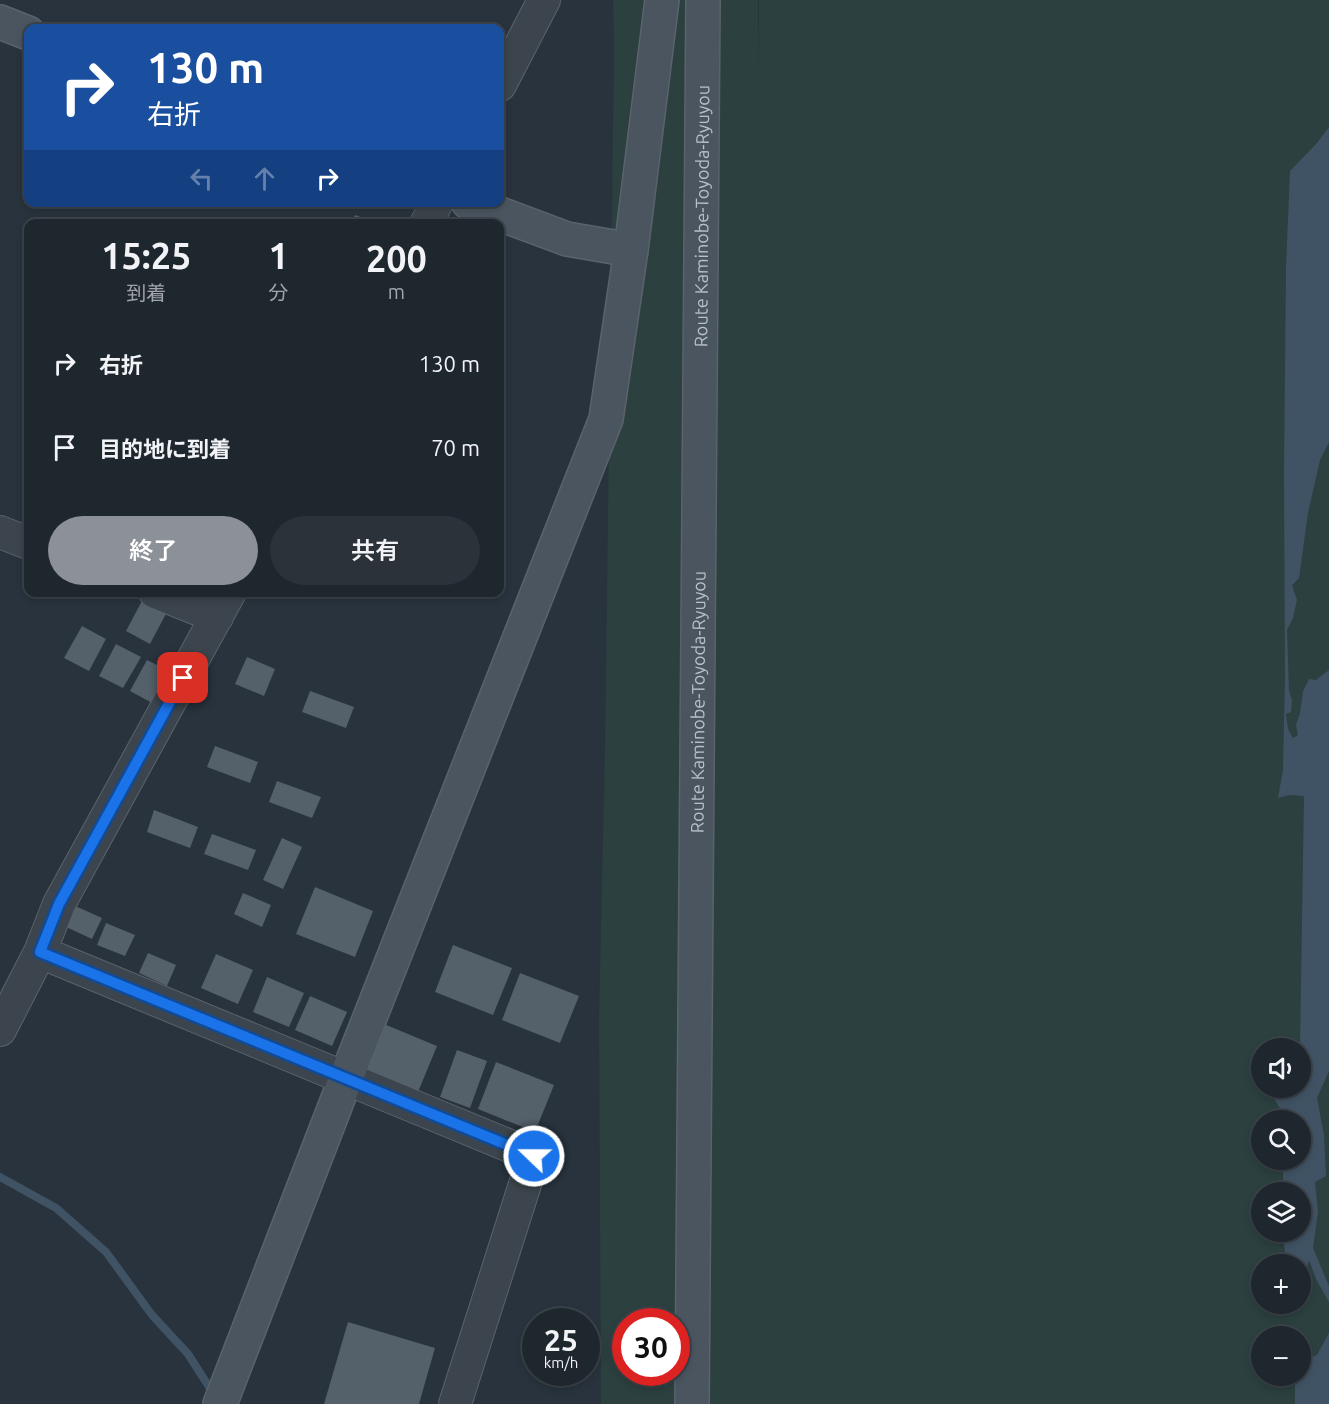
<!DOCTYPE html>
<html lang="ja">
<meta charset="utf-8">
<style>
body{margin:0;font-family:Ubuntu,"Noto Sans JP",sans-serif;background:#2b323a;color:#f1f3f6;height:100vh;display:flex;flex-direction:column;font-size:22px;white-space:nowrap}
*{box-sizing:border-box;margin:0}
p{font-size:20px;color:#a1a5aa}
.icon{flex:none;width:33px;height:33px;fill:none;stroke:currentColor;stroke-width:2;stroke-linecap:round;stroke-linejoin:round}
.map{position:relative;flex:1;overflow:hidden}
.drawer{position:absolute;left:24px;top:219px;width:480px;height:378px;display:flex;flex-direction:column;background:#1e262e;border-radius:12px;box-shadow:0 3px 9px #0003,0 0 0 2px #3c434a}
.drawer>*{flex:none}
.hud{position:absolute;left:24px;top:24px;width:480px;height:183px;border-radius:12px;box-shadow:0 3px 9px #0003,0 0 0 2px #3c434a;background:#1a4fa0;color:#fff;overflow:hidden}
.controls{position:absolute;left:1251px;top:1038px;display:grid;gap:12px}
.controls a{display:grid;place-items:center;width:60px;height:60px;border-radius:50%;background:#1e262e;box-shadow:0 3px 9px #0003,0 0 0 2px #3c434a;font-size:30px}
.speed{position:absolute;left:522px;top:1308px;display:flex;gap:12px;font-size:30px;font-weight:700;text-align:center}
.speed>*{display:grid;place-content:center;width:78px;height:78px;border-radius:50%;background:#1e262e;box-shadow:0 3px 9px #0003,0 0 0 2px #3c434a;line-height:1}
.speed small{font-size:15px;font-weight:400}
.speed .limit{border:9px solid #d22;background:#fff;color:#111}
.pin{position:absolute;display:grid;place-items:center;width:51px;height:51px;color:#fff;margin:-26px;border-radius:12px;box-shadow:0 3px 9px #0006}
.me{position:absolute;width:66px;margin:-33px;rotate:292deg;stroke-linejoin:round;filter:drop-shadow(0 0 4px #0008)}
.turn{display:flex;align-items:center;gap:21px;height:126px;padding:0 24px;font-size:27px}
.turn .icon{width:78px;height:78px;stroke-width:2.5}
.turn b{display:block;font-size:42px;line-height:51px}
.lanes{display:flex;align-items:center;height:57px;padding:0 24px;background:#0003;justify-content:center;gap:30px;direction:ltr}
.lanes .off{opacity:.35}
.eta{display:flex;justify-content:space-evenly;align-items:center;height:102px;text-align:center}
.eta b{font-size:36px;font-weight:600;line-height:42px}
.primary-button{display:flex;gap:12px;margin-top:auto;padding:12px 24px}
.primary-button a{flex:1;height:69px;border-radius:36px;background:#8c9099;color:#fff;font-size:24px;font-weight:600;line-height:69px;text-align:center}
.primary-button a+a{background:#2b323a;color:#f1f3f6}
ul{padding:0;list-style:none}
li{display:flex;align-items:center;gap:18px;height:84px;padding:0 24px}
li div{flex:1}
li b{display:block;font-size:22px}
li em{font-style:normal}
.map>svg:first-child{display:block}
.green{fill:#2b403f;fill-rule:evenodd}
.water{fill:#405364}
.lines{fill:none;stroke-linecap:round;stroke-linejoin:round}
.stream{stroke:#405364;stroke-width:8}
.building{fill:#54606a}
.street-casing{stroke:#5a636b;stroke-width:34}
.secondary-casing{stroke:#5a636b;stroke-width:36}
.street{stroke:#3c454d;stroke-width:32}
.secondary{stroke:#4a5560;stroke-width:33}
.route-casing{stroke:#114b97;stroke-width:15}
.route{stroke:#1a73e8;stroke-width:10}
.labels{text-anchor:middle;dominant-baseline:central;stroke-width:4.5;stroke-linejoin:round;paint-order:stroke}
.street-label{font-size:18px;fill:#b8c0c8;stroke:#212a33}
</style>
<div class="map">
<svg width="1329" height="1404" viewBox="0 0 1329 1404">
<rect width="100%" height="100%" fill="#28333d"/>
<path class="green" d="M613,0H758V75L759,0H1329V1404H601L599,1019L605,747L614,50ZM1262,1048H1300V1088H1262ZM1262,1120H1300V1160H1262ZM1262,1192H1300V1232H1262ZM1262,1264H1300V1304H1262ZM626,1322H676V1372H626ZM1262,1336H1300V1376H1262Z"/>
<path class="water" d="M1329,127V442L1320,460L1308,513L1299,578L1292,585L1297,600L1293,618L1287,630L1289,691L1292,700L1291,712L1286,714L1288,729L1293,738L1298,735L1296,725L1300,713L1303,691L1309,679L1316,680L1329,670V1071L1317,1098L1324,1135L1326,1176L1315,1182L1318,1212L1313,1248L1329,1286V1302L1316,1279L1309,1260L1303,1283L1301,1285L1300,1264H1286L1283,1232H1300V1192H1283V1160H1300V1120H1283C1283,1111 1277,1103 1272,1096V1088H1285L1290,1090L1294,1088H1300V1048L1304,796L1289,795L1278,798L1283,770L1285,678L1284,472L1286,268L1290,171L1317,143Z
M1329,1333V1404H1295V1376H1300L1301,1360L1317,1355Z"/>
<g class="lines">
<path class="stream" d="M0,1177L56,1208L106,1252L152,1315L188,1354L215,1396"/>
</g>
<path class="building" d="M355,215L377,223V224H352Z
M143,599L167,612L150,644L126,631Z
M82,626L106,639L89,671L64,658Z
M116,644L141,657L123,688L99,676Z
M247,657L275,669L264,696L235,684Z
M147,660L171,672L154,704L130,691Z
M310,691L354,707L346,728L302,712Z
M215,746L258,762L250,783L207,767Z
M277,781L321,797L312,818L269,802Z
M154,810L198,827L190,848L147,832Z
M212,834L256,850L248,870L204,854Z
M282,838L302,847L283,889L263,880Z
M315,887L373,911L355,957L296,934Z
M243,893L271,905L262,927L234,914Z
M73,905L102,918L92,939L64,926Z
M106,923L135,935L125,956L97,945Z
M453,945L512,968L493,1015L435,992Z
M148,953L176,965L167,986L139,973Z
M216,954L253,970L238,1004L201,988Z
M520,973L579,996L560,1043L502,1020Z
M267,977L304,993L289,1027L253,1012Z
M310,996L347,1012L332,1046L295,1030Z
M379,1022L437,1046L418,1092L360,1069Z
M457,1050L487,1061L470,1108L440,1097Z
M496,1062L554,1085L535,1132L478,1109Z
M348,1322L435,1348L419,1404H324Z"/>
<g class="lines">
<defs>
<path id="street" d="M500,85L544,0
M426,224L437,202
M0,532L28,543
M155,592L217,617
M40,952L534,1156L455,1404
M0,1030L40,952L59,904L230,592"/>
<g id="secondary">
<path d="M0,22L28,33"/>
<path d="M468,202L567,239L631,250"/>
<path d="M220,1404L346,1078L606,419L631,250L662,0"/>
<path id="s1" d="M692,1404L703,0"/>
</g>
</defs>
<use href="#street" class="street-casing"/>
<use href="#secondary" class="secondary-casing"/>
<use href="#street" class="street"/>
<use href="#secondary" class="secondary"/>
</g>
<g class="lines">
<defs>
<path id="route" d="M183,678L59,904L40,952L534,1156"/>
</defs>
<use href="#route" class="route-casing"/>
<use href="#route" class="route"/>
</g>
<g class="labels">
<g class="street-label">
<text stroke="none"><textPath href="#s1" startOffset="1188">Route Kaminobe-Toyoda-Ryuyou</textPath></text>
<text stroke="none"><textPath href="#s1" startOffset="702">Route Kaminobe-Toyoda-Ryuyou</textPath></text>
</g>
</g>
</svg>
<div class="controls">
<a><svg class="icon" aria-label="sound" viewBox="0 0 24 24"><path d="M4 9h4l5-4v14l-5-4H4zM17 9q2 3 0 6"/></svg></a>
<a><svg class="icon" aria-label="search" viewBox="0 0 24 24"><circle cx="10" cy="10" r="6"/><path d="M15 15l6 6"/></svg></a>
<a><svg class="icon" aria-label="layers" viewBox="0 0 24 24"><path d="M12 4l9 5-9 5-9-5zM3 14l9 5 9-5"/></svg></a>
<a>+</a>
<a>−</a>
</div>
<div class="speed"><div>25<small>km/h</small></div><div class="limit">30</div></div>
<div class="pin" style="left:183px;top:678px;background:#d93025"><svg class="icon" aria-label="arrive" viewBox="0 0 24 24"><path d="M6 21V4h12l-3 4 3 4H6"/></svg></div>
<svg class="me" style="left:534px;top:1156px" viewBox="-20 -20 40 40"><circle r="17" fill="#1a73e8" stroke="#fff" stroke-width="3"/><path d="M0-11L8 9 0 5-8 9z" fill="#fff"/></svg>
<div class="hud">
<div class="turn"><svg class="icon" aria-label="right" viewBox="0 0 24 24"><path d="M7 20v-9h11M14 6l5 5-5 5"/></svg><div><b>130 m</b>右折</div></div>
<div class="lanes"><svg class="icon off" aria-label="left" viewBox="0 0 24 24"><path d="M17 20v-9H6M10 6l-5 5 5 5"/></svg><svg class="icon off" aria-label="ahead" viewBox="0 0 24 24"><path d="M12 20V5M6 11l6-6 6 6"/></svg><svg class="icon" aria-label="right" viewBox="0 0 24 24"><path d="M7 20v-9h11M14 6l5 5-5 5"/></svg></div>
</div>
<section class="drawer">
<div class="eta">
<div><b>15:25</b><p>到着</p></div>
<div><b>1</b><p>分</p></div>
<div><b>200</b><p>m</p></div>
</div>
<ul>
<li><svg class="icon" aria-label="right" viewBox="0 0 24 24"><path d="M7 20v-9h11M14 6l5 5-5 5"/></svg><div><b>右折</b></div><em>130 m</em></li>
<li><svg class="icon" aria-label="arrive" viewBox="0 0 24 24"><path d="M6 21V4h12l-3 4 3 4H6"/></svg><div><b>目的地に到着</b></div><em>70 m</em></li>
</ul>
<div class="primary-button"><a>終了</a><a>共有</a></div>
</section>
</div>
